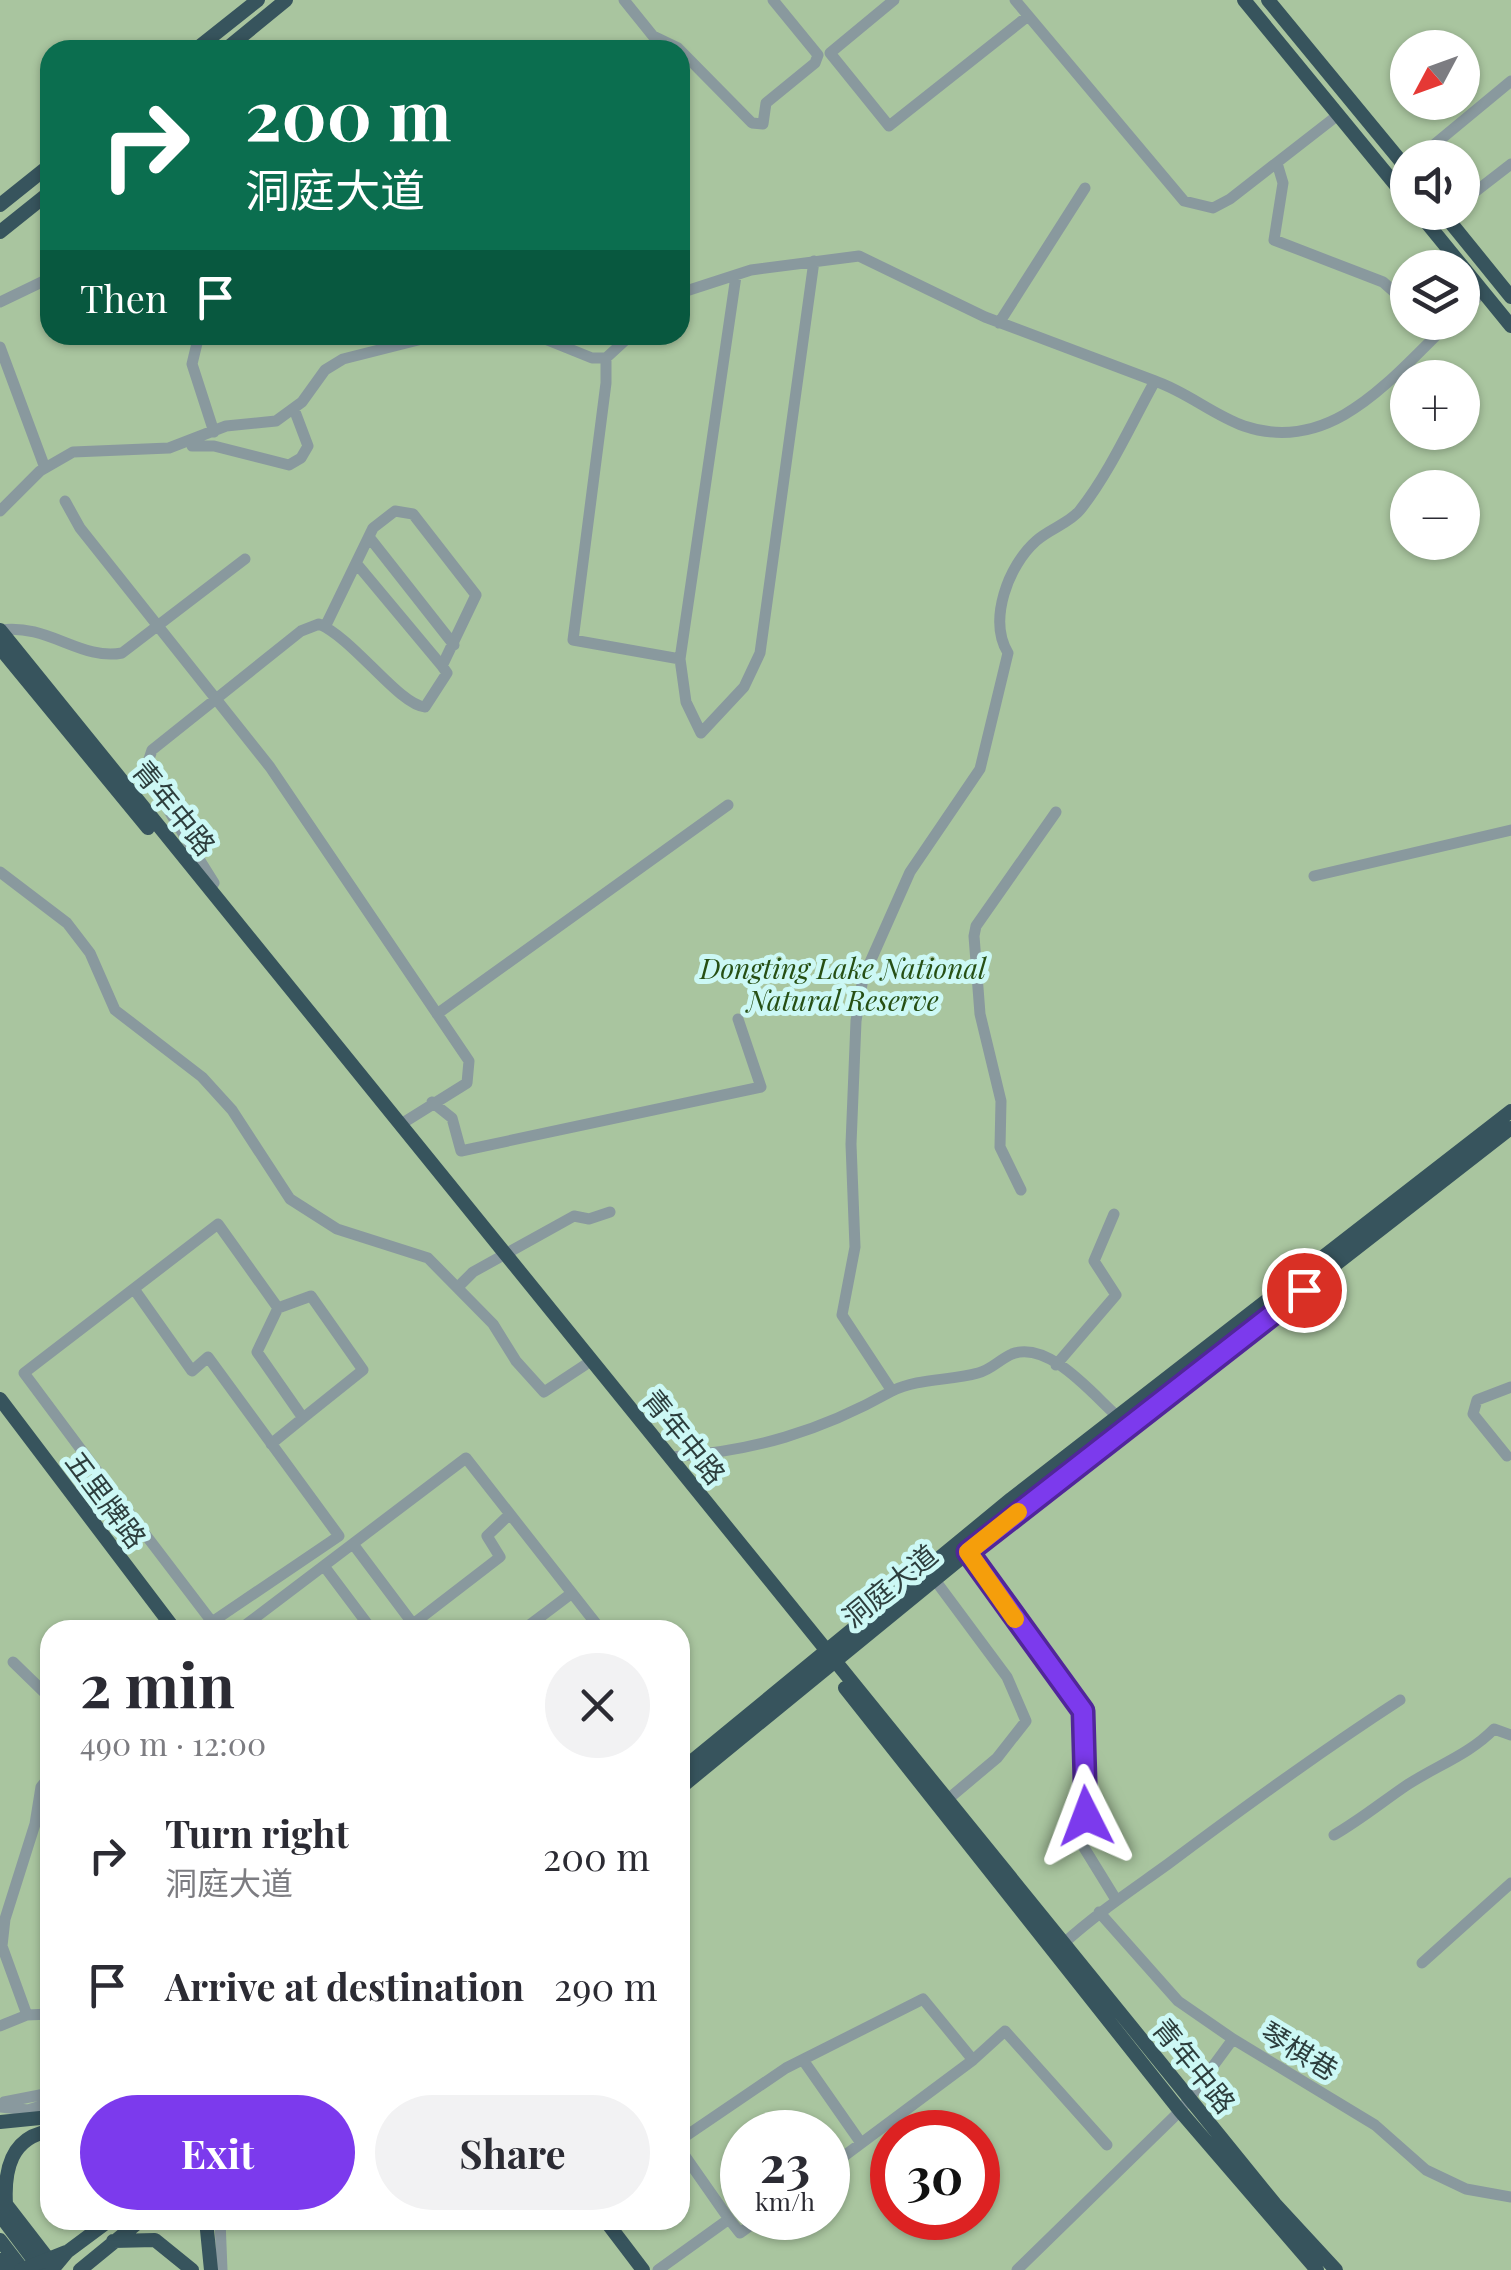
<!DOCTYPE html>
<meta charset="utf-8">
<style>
body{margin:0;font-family:"Playfair Display","Noto Sans SC",serif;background:#f2f2f3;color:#2b2b33;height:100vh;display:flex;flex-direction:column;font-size:38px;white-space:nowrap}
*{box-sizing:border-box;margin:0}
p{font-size:32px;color:#7c7c81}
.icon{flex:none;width:55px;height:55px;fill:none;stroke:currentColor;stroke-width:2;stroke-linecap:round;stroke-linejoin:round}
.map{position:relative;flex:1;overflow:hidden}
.side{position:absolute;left:40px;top:1620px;width:650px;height:610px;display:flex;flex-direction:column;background:#fff;border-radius:30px;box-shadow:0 2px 8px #0004}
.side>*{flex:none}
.banner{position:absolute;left:40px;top:40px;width:650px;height:305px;border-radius:30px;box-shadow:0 2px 8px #0004;background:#0b6e4f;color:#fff;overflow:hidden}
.needle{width:65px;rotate:229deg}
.tools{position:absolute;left:1390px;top:30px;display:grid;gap:20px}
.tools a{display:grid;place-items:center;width:90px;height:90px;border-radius:50%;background:#fff;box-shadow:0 2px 8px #0004;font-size:50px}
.speed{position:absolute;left:720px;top:2110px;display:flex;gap:20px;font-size:50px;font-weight:700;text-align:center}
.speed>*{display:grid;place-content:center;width:130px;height:130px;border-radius:50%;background:#fff;box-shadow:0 2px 8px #0004;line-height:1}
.speed small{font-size:25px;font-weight:400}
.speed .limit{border:15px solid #d22;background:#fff;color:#111}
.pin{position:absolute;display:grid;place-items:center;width:85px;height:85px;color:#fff;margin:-42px;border:5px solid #fff;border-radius:50%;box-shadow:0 2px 10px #0007}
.me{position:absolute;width:110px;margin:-55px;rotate:357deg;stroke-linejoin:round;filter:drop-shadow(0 0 8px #0008)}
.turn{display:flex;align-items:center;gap:35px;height:210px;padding:0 40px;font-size:45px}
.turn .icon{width:130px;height:130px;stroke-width:2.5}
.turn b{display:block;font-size:70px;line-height:85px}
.then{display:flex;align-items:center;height:95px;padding:0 40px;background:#0003;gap:20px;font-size:38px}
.round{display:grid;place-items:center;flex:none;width:105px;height:105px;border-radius:52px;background:#f2f2f3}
.headline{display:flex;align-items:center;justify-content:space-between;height:170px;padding:0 40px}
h1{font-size:60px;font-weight:700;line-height:75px}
.primary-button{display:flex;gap:20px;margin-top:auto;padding:20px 40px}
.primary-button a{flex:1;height:115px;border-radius:60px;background:#7c3aed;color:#fff;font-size:40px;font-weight:700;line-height:115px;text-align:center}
.primary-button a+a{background:#f2f2f3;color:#2b2b33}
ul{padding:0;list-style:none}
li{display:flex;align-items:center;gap:30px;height:130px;padding:0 40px}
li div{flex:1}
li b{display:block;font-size:38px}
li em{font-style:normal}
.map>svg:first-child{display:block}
.green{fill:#a9c59f;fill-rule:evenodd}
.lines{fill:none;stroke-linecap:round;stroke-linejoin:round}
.minor{stroke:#89999e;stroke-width:11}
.major{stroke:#37545d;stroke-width:14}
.major-bridge{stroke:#37545d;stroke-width:14}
.route-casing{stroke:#51269a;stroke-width:25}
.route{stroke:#7c3aed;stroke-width:18}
.slow{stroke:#f59e0b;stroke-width:18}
.labels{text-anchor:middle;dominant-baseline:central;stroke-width:10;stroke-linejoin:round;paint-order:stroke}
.street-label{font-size:28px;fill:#2d3e3d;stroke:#ccf8f5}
.park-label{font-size:28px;font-style:italic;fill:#264f14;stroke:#ccf8f5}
</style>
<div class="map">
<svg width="1511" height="2270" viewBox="0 0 1511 2270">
<rect width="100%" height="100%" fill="#ccf8f5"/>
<path class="green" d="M0,0H1511V2270H0ZM1408,48H1462V102H1408ZM50,50H680V335H50ZM1408,158H1462V212H1408ZM1408,268H1462V322H1408ZM1408,378H1462V432H1408ZM1408,488H1462V542H1408ZM50,1630H680V2220H50ZM742,2132H828V2218H742ZM892,2132H978V2218H892Z"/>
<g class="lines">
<path class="minor" d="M624,0L653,36L678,48L752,123L763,124L766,103L815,63L818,55L773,0
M894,0L830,53L889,126L1028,16
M1015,0L1184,201L1213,208L1230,199L1338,115
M1418,158L1511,81
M1277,163L1283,183L1274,240L1383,282L1408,304
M1462,202L1511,164
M0,302L50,278
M1462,311L1483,292
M999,323L1085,188
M199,335L192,364L214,432
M535,335L592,358H606L631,335
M0,347L45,468
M606,358V383L573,640L680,659L736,276
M1155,381C1187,392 1213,415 1244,426C1332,456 1392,377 1450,322
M192,446H214L289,465L301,458L308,446L294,409
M65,501L80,528L270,767L469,1061L467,1083L406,1121
M0,511L40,471L73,452L169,448L226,426L276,421L302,402L325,370L343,359L438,335
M369,537L454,645
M356,563L442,666
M0,630C48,623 81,661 122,653L245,559
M680,659L686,702L701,733L744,687L760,653L814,261
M0,872L67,923L90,953L115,1010L202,1077L232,1110L290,1199L337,1229L428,1258L493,1324L516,1361L544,1392L585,1365
M1314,876L1511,830
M210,889L214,883L151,782L147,765L152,750L301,631L319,624C354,639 399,705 425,707L447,673L442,666L476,595L413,514L395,511L373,528L325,627
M437,1014L728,805
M432,1102L452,1118L461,1151L761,1087L738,1019
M1021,1190L1000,1147L1001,1101L980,1014L974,936L976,926L1056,812
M458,1287L473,1272L574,1216L589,1219L610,1212
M1056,1365L1116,1295L1094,1261L1114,1214
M892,1391C919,1378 949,1381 978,1373C991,1370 1000,1359 1012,1354C1049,1340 1093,1395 1117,1416
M271,1444L303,1418L257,1352L278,1308
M1507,1456L1473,1414L1477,1400L1511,1387
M670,1457C752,1452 821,1431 892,1391L842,1315L855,1247L851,1144L856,1021L863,978L910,872L980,769L1008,653C988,620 1008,566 1036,541C1049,529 1070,523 1080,510C1110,472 1131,424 1155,381L985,317L859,256L751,270L680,293
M100,1475L212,1622L339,1536L208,1357L192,1371L134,1289
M75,1498L100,1475L24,1373L218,1224L278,1308L311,1296L363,1370L303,1418
M353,1544L416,1628
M968,1552L1083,1711L1080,1735L1087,1784L1083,1846L1115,1898
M324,1566L372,1630
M935,1580L1007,1677L1026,1721L997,1758L947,1800
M413,1624L500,1557L487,1536L510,1514
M239,1630L466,1458L601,1630
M523,1630L572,1593
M13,1662L50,1698
M1334,1835C1360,1820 1382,1802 1407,1785C1436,1766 1470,1754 1494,1729L1511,1735
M1099,1912L1178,2001L1233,2039
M1064,1943C1097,1913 1132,1890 1168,1864C1244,1807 1320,1752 1400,1700
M1422,1963L1511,1883
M27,2015L2,1946L5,1919L35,1824L41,1787L50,1776
M0,2026L27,2015L50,2014
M803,2060L861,2143
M4,2102L50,2093
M0,2107L28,2110L50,2103
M680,2140L786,2068L923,1999L973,2060L1005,2031L1107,2145
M828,2168L973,2060
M729,2219L740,2233L761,2218
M220,2220L222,2270
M658,2270L729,2219L680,2149
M1017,2270L1180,2111L1233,2039L1375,2125L1426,2170L1466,2189L1511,2197"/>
<path class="major" d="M1244,0L1408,200
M1268,0L1408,170
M195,50L258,0
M225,50L286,0
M0,205L50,165
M1418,212L1511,326
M1442,212L1511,297
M0,232L50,192
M0,630L1275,2204L1336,2270
M0,648L148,828
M0,1399L175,1630
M845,1688L1180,2111L1317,2270
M680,1771L1011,1499L1511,1111
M680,1788L1020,1510L1511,1128
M0,2122L50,2117
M2,2199L53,2265
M6,2204C4,2170 11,2137 50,2131
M0,2215L41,2270
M206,2220L211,2270
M605,2220L643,2270
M0,2240L23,2270
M113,2241L155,2240L192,2270
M0,2260L7,2270
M80,2270L141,2220"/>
<path class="major-bridge" d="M21,2270L66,2252
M52,2270L67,2252L110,2220"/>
</g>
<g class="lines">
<defs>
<path id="route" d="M1086,1816L1083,1711L968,1552L1304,1290"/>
</defs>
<use href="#route" class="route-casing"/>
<use href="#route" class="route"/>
<path class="slow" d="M1015,1619L968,1552L1018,1512"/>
</g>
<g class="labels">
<g class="street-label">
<text transform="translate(175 807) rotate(51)">青年中路</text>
<text transform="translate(685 1436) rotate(51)">青年中路</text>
<text transform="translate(107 1499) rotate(53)">五里牌路</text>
<text transform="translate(889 1585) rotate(-39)">洞庭大道</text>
<text transform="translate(1300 2050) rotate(31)">琴棋巷</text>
<text transform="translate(1195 2065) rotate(51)">青年中路</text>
</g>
<g class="park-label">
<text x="843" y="967">Dongting Lake National<tspan x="843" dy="32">Natural Reserve</tspan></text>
</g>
</g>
</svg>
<div class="tools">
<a><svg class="needle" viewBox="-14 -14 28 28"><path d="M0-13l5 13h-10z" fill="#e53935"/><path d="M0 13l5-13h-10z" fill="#7c7c81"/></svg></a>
<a><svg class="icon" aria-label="sound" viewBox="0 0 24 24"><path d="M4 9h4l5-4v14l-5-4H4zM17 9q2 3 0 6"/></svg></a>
<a><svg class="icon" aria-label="layers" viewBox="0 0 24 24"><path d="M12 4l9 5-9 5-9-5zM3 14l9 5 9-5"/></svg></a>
<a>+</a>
<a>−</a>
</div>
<div class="speed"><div>23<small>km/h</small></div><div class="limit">30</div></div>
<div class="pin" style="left:1304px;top:1290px;background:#d93025"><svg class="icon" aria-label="arrive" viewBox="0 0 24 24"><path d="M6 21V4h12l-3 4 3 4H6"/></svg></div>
<svg class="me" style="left:1086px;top:1816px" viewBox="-20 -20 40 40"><path d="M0-17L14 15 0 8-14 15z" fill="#7c3aed" stroke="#fff" stroke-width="4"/></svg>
<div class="banner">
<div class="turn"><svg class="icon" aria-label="right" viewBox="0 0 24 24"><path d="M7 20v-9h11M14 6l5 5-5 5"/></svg><div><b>200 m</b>洞庭大道</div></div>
<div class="then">Then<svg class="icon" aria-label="arrive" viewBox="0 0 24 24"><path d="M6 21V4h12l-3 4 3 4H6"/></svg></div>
</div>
<section class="side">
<div class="headline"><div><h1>2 min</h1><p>490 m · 12:00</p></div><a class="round"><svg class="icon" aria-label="close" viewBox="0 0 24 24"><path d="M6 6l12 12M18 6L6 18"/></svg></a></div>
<ul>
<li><svg class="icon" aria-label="right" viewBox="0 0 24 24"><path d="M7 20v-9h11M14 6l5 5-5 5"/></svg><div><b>Turn right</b><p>洞庭大道</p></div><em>200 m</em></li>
<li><svg class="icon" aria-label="arrive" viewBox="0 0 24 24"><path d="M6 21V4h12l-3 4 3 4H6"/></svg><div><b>Arrive at destination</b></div><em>290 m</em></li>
</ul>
<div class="primary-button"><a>Exit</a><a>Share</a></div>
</section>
</div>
